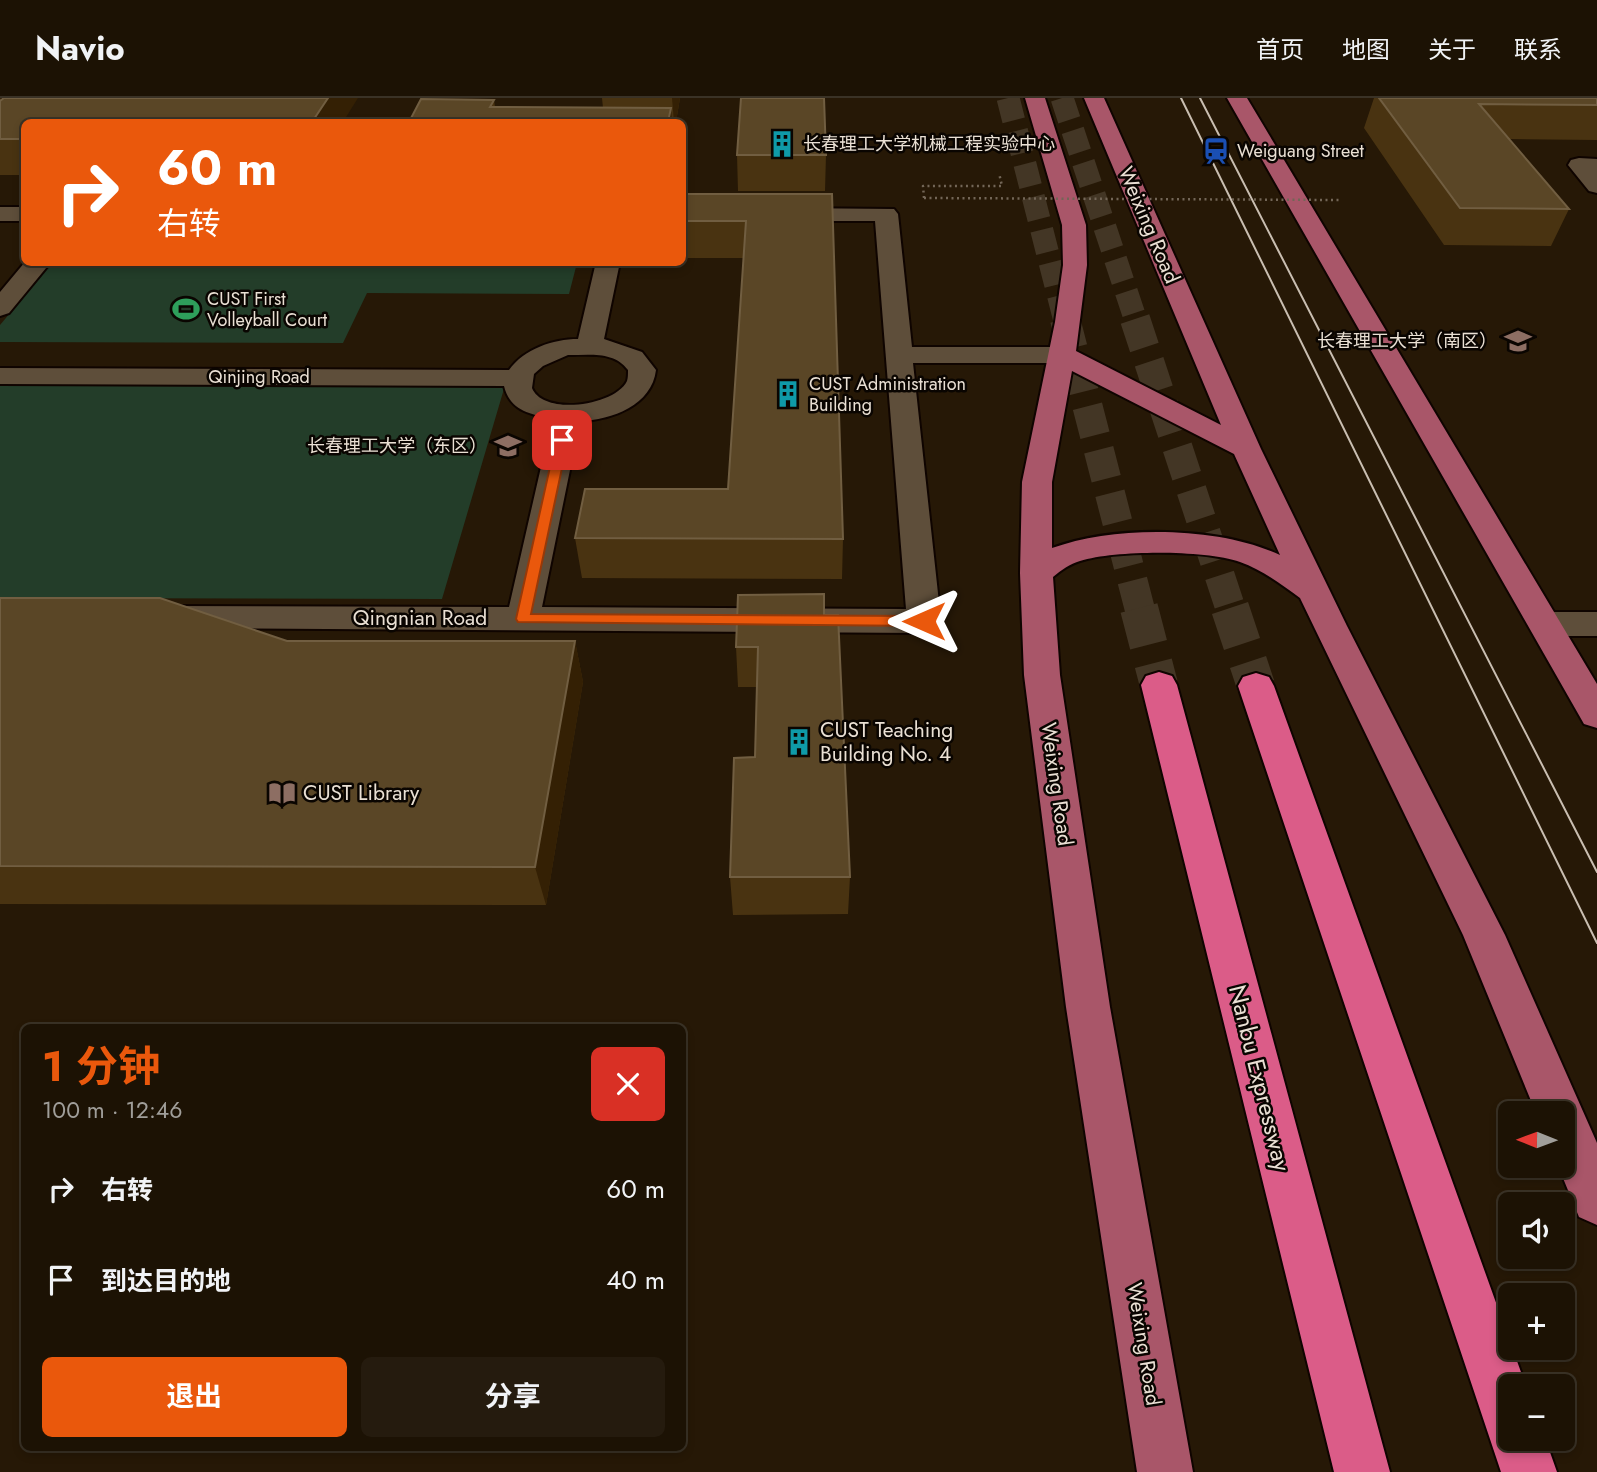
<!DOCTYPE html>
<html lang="zh">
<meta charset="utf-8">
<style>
body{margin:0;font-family:Jost,"Noto Sans SC",sans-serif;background:#251b0e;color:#f1f3f6;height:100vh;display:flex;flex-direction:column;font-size:26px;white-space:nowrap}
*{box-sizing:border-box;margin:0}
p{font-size:23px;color:#a09e9a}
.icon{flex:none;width:38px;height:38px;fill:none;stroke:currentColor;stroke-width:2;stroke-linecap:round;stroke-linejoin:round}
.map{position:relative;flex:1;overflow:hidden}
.details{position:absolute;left:21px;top:926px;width:665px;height:427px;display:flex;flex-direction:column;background:#1c1204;border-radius:10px;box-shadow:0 4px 10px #0003,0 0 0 2px #3a3226}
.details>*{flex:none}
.hud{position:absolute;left:21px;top:21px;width:665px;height:147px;border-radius:10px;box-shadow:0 4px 10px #0003,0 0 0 2px #3a3226;background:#ea580c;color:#fff;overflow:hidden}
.needle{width:46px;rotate:271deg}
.buttons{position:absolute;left:1498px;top:1003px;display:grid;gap:14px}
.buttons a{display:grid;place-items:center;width:77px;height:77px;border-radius:10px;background:#1c1204;box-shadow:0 4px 10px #0003,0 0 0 2px #3a3226;font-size:35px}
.pin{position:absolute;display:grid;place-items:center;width:60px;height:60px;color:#fff;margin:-30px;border-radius:14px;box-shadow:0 4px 10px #0006}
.me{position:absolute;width:77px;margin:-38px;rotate:270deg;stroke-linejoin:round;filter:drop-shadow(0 0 5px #0008)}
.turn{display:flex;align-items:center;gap:24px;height:147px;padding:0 21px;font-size:32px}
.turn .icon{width:91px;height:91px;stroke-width:2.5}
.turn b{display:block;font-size:49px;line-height:60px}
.round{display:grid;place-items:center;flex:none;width:74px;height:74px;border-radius:10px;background:#251b0e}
.summary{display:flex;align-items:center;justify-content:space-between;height:119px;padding:0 21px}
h1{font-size:42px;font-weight:700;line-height:52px;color:#ea580c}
.button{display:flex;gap:14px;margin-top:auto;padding:14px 21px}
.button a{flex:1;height:80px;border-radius:10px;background:#ea580c;color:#fff;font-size:28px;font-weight:700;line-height:80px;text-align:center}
.button a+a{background:#251b0e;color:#f1f3f6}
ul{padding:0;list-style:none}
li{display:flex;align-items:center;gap:21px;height:91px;padding:0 21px}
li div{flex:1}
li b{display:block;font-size:26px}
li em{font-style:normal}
header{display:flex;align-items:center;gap:42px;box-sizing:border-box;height:98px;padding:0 35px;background:#1c1204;border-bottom:2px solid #3a3226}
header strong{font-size:33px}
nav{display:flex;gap:38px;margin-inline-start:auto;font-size:24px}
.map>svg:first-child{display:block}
.green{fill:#233d29}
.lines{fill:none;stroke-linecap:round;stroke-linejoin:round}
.highway-tunnel-far2{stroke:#433625;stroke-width:23;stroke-dasharray:23 11;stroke-linecap:butt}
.highway-tunnel-far1{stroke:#433625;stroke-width:30;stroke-dasharray:30 15;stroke-linecap:butt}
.highway-tunnel{stroke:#433625;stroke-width:38;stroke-dasharray:38 19;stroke-linecap:butt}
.minor-casing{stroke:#0f0400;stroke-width:4}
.major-casing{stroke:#0f0400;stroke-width:4}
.highway-casing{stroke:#0f0400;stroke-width:4}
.path{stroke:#736657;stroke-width:2.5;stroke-dasharray:2 3.5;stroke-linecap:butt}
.minor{fill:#5e4e3a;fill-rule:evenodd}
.major{fill:#a95669;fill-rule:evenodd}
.highway{fill:#db5c88;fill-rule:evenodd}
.tram{stroke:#c9beb1;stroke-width:2}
.path-bridge{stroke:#736657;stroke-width:2.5;stroke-dasharray:2 3.5;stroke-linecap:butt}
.wall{fill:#493311}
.shaded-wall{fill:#342004}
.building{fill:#5a4626;stroke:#715e41;stroke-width:2}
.route{fill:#ea580c;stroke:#983908;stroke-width:2}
.labels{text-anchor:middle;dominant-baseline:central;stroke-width:5;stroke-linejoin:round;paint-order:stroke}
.far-poi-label{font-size:18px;fill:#eae0d4;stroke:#0a0501;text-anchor:start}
.far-street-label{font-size:18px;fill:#eae0d4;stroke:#0a0501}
.street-label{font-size:21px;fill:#eae0d4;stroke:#0a0501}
.poi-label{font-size:21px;fill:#eae0d4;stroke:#0a0501;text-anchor:start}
.near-street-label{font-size:24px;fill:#eae0d4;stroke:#0a0501}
</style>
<header>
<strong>Navio</strong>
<nav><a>首页</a><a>地图</a><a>关于</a><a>联系</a></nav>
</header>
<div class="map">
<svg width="1597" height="1374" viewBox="0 0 1597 1374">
<rect width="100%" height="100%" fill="#261806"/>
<path class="green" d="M52,165V164L577,165L569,196L367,195L343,245L0,244V227Z
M0,283L506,284L442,501L0,500Z"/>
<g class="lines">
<path class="highway-tunnel-far2" d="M1008,0L1065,223
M1062,0L1136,223"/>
<path class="highway-tunnel-far1" d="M1065,221L1140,512
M1135,221L1231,512"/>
<path class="highway-tunnel" d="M1139,510L1159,587
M1230,510L1256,588"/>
<defs>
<path id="minor" d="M1579,60L1597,61V95L1589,93L1568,67L1571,62Z
M0,109H24V123H0Z
M682,109L894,111L898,116L912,249H1062L1072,251L1075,257L1072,263L1062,265H913L941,523L936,531L924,535L167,530L155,527L150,519L155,511L167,508L509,509L552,321C530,316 510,313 504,288L0,286V270L509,272C524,251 553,241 578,241L596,164H620L604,241L642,254L656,272C652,307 612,322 580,323L542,509L906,511L875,123H682ZM568,257C590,257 614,253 628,272C628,276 628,280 627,283C615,308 543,318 532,290L534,276L543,268Z
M25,164H51L9,215L0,218V194Z
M1545,514H1597V538H1545L1533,534L1528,526L1533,518Z"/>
<path id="major" d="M1025,0H1045L1086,127L1087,167L1076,253L1221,327L1084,0H1104L1261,351L1347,528L1505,837L1597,1045V1127L1579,1119L1558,1068H1563V1015H1536L1463,837L1300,500C1281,486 1262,472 1240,464C1204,452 1117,452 1080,463C1070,466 1061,472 1053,479L1060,577L1110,909L1193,1374H1137L1066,909L1024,577L1020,475L1022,384L1055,224L1063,167L1062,127ZM1072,273L1234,356L1280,457C1219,428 1115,427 1052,450V384Z
M1227,0H1247L1597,586V630L1584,626Z"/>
<path id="highway" d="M1159,574L1172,578L1177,587L1390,1374H1334L1141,587L1146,578Z
M1256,575L1269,579L1274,588L1526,1288H1510V1340H1545L1557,1374H1501L1238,588L1243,579Z"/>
</defs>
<use href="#minor" class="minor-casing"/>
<use href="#major" class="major-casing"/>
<use href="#highway" class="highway-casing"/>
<path class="path" d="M924,100L923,88H1002L999,75"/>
<use href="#minor" class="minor"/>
<use href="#major" class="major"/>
<use href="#highway" class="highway"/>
<path class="tram" d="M1181,0L1597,845
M1200,0L1597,774"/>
<path class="path-bridge" d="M924,100L1340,102"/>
</g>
<path class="wall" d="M0,0L24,24V77H0Z
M602,0H680L676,24H409L494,2L495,9L603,10Z
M1374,0H1597V42L1509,41L1569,111L1551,148L1444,147L1364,30Z
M737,57H826L825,93H738Z
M682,96H832L843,441L842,481L582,480L575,440L728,391L744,160H682Z
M0,500L287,543H575L583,584L546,807L0,806Z
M824,517L850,779L848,816L733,817L730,779L755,659L757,589H738L736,549Z"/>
<path class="shaded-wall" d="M328,0H358L343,24H312Z
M672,0H680L676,24H674Z
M671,10L672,24H668Z
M575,543L583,584L546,807L535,769Z"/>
<path class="building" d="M4,0H328L312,24H24V41H0V3Z
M741,0H824L826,57H737Z
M1379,0H1597V7L1479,6L1569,111L1460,110Z
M421,1L494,2L490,9L671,10L668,24H409Z
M682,96H832L843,441L575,440L585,391H728L746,123H682Z
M824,496V517H838L850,779H730L734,660L755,659L758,549H736L738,497Z
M0,500H160L287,543H575L535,769L0,768Z"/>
<path class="route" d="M562,338L568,342L531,516L924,518L931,523L924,528L518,524L516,521L556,342Z"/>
<defs>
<symbol id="building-bare" viewBox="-9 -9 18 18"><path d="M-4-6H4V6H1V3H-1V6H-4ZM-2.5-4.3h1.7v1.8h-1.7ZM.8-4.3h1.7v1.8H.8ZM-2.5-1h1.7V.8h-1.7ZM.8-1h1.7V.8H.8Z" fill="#0f9aa8" stroke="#0a0501" stroke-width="2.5" paint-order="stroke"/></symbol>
<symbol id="station-bare" viewBox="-9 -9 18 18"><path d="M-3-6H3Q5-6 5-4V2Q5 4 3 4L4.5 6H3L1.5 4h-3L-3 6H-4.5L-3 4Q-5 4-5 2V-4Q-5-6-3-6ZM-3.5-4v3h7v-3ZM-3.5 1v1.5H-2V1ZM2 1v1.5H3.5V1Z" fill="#1a4fb4" stroke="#0a0501" stroke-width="2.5" paint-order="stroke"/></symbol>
<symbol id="stadium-bare" viewBox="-9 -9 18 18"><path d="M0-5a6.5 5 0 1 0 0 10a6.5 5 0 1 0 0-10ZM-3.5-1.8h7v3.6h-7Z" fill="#2e9e5b" stroke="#0a0501" stroke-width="2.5" paint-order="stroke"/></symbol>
<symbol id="university-bare" viewBox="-9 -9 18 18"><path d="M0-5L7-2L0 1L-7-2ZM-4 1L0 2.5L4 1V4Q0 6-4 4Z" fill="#8d6e63" stroke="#0a0501" stroke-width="2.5" paint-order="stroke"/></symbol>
<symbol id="library-bare" viewBox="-9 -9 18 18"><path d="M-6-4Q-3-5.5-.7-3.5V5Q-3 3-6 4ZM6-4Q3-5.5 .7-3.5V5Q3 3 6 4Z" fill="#8d6e63" stroke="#0a0501" stroke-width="2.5" paint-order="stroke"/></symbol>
</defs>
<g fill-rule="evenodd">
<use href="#building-bare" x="763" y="27" width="38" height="38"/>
<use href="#station-bare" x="1197" y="34" width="38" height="38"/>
<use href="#stadium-bare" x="167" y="192" width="38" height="38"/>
<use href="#university-bare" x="1499" y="224" width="38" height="38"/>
<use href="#building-bare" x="769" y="277" width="38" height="38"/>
<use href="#university-bare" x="489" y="329" width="38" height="38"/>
<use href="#building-bare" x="780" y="625" width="38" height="38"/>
<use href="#library-bare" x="263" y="676" width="38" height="38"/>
</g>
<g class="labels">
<g class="far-poi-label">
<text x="803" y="46">长春理工大学机械工程实验中心</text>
<text x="1237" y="53">Weiguang Street</text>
<text x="207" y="201">CUST First<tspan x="207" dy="21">Volleyball Court</tspan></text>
<text x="1497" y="243" text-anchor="end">长春理工大学（南区）</text>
<text x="809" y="286">CUST Administration<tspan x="809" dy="21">Building</tspan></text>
<text x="487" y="348" text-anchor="end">长春理工大学（东区）</text>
</g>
<g class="far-street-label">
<text x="259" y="279">Qinjing Road</text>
</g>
<g class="street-label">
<text transform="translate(1149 127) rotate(67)">Weixing Road</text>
<text x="420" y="520">Qingnian Road</text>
<text transform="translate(1057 686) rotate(82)">Weixing Road</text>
<text transform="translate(1144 1246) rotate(81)">Weixing Road</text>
</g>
<g class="poi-label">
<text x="820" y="632">CUST Teaching<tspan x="820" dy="24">Building No. 4</tspan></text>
<text x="303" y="695">CUST Library</text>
</g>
<g class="near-street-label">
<text transform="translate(1260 980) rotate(76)">Nanbu Expressway</text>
</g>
</g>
</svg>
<div class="buttons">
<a><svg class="needle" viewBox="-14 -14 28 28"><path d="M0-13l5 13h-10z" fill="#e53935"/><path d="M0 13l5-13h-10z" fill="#a09e9a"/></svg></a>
<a><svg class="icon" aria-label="sound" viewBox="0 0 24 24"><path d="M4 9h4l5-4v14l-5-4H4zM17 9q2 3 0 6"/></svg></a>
<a>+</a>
<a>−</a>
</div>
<div class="pin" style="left:562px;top:342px;background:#d93025"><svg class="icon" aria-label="arrive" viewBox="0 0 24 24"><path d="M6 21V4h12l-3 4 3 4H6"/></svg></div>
<svg class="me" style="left:924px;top:523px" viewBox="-20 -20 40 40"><path d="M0-17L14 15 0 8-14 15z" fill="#ea580c" stroke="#fff" stroke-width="4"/></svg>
<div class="hud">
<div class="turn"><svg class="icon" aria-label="right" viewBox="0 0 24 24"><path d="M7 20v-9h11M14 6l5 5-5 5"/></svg><div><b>60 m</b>右转</div></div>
</div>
<section class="details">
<div class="summary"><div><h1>1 分钟</h1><p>100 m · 12:46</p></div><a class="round" style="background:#d93025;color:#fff"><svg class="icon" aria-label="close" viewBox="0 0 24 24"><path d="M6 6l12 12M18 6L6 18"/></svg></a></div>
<ul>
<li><svg class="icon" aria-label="right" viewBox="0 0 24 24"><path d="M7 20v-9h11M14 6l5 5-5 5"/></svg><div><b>右转</b></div><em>60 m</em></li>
<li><svg class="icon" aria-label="arrive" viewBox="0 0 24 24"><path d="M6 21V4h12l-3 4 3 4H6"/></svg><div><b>到达目的地</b></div><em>40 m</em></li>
</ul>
<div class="button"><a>退出</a><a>分享</a></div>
</section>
</div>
